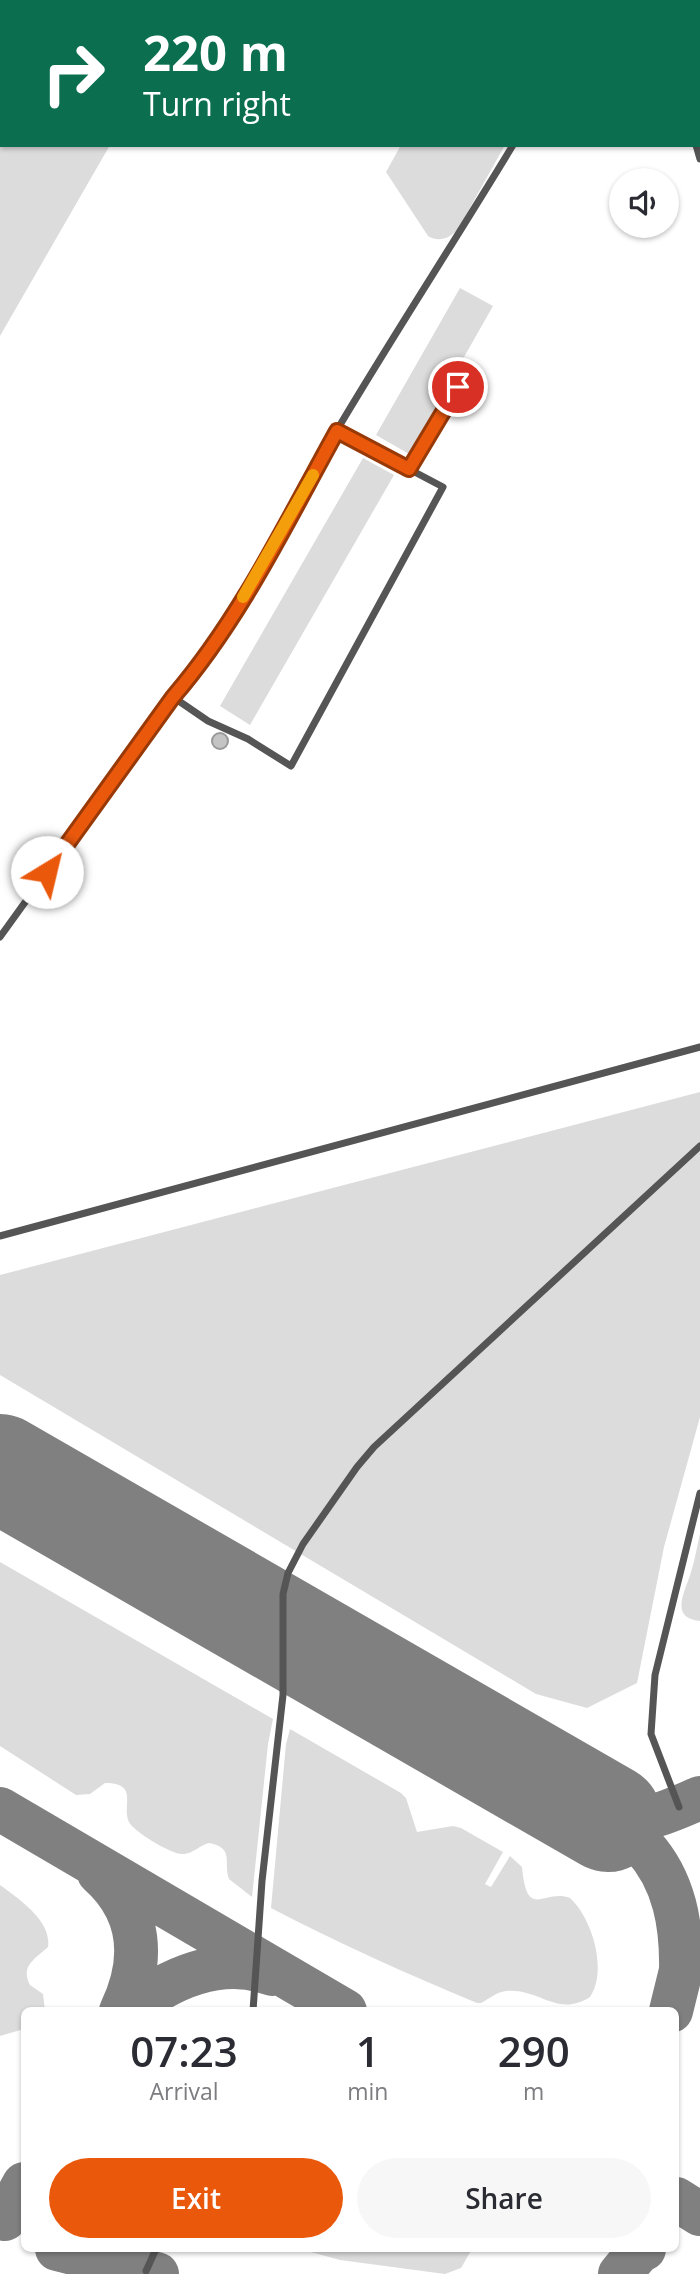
<!DOCTYPE html>
<style>
body{margin:0;font-family:"Open Sans",sans-serif;background:#f7f7f7;color:#2b2b33;height:100vh;display:flex;flex-direction:column;font-size:26px;white-space:nowrap}
*{box-sizing:border-box;margin:0}
p{font-size:23px;color:#7c7c81}
.icon{flex:none;width:38px;height:38px;fill:none;stroke:currentColor;stroke-width:2;stroke-linecap:round;stroke-linejoin:round}
.map{position:relative;flex:1;overflow:hidden}
.details{position:absolute;left:21px;top:2007px;width:658px;height:245px;display:flex;flex-direction:column;background:#fff;border-radius:10px;box-shadow:0 2px 5px #0004}
.details>*{flex:none}
.guide{position:absolute;left:0px;top:0px;width:700px;height:147px;box-shadow:0 2px 5px #0004;background:#0b6e4f;color:#fff;overflow:hidden}
.fabs{position:absolute;left:609px;top:168px;display:grid;gap:14px}
.fabs a{display:grid;place-items:center;width:70px;height:70px;border-radius:50%;background:#fff;box-shadow:0 2px 5px #0004;font-size:35px}
.pin{position:absolute;display:grid;place-items:center;width:60px;height:60px;color:#fff;margin:-30px;border:4px solid #fff;border-radius:50%;box-shadow:0 2px 7px #0007}
.me{position:absolute;width:77px;margin:-38px;rotate:36deg;stroke-linejoin:round;filter:drop-shadow(0 0 5px #0008)}
.turn{display:flex;align-items:center;gap:24px;height:147px;padding:0 28px;font-size:32px}
.turn .icon{width:91px;height:91px;stroke-width:2.5}
.turn b{display:block;font-size:49px;line-height:60px}
.eta{display:flex;justify-content:space-evenly;align-items:center;height:119px;text-align:center}
.eta b{font-size:42px;font-weight:600;line-height:49px}
.primary-button{display:flex;gap:14px;margin-top:auto;padding:14px 28px}
.primary-button a{flex:1;height:80px;border-radius:42px;background:#ea580c;color:#fff;font-size:28px;font-weight:600;line-height:80px;text-align:center}
.primary-button a+a{background:#f7f7f7;color:#2b2b33}
.map>svg:first-child{display:block}
.green{fill:#dcdcdc}
.lines{fill:none;stroke-linecap:round;stroke-linejoin:round}
.taxiway{stroke:#808080;stroke-width:44}
.runway{stroke:#808080;stroke-width:108}
.building{fill:#c4c4c4;stroke:#999;stroke-width:2}
.lane{stroke:#555;stroke-width:7}
.route-casing{stroke:#983908;stroke-width:18}
.route{stroke:#ea580c;stroke-width:12}
.slow{stroke:#f59e0b;stroke-width:12}
</style>
<div class="map">
<svg width="700" height="2274" viewBox="0 0 700 2274">
<rect width="100%" height="100%" fill="#fff"/>
<path class="green" d="M0,0H354L2,2V145H110L0,336Z
M401,145H505L458,229C450,238 439,243 428,236L386,172Z
M460,288L493,306L409,454L376,435Z
M363,458L394,475L250,725L220,706Z
M700,1092V1417L664,1547L637,1683L587,1708L536,1694L0,1375V1275Z
M700,1534V1621C668,1618 686,1590 691,1572C695,1560 697,1546 700,1534Z
M0,1562L273,1719L268,1744L252,1897L229,1879C223,1862 235,1848 209,1843C200,1845 194,1853 184,1854C174,1856 134,1832 129,1822C121,1806 140,1783 105,1783L90,1794L76,1795L0,1746Z
M290,1729L401,1793L406,1798L417,1832L453,1826L461,1828L503,1852L485,1884L491,1887L510,1856L522,1867C527,1922 544,1888 570,1898C592,1918 608,1970 590,1997C557,2018 540,1988 506,1991C496,1992 489,1999 481,2003H477C407,1974 338,1943 271,1908L286,1744Z
M0,1885C19,1899 52,1921 48,1947C35,1959 20,1966 30,1985L43,1994L45,2011H24V2029L0,2036Z
M300,2249H472L461,2268L445,2274L340,2260Z"/>
<g class="lines">
<path class="taxiway" d="M0,1809L345,2011
M608,1818C619,1827 633,1836 643,1846C675,1881 682,1926 681,1971
M608,1818C647,1823 665,1813 700,1798
M99,1873C142,1911 145,1961 121,2011
M129,2011C168,1978 221,1955 272,1974
M671,2011L688,1942
M676,2199L700,2214
M5,2219L24,2184
M57,2249L157,2274
M620,2274L639,2251L644,2249"/>
<path class="runway" d="M0,1468L608,1818"/>
</g>
<path class="building" d="M212 741a8 8 0 1 1 16 0a8 8 0 1 1-16 0Z"/>
<g class="lines">
<path class="lane" d="M605,2L606,0
M668,2V0
M696,145L700,159
M409,469L458,387
M173,697L208,721L248,739L291,766L443,487L337,431
M0,937L173,697C241,616 284,520 337,430C394,334 455,241 513,145
M0,1236L700,1047
M679,1807L651,1734L655,1675L700,1493
M253,2011L262,1881L283,1695V1594L288,1573L303,1544L357,1467L374,1447L700,1146
M146,2271L156,2249"/>
</g>
<g class="lines">
<defs>
<path id="route" d="M47,872L173,697C241,618 287,521 337,431L409,469L458,387"/>
</defs>
<use href="#route" class="route-casing"/>
<use href="#route" class="route"/>
<path class="slow" d="M243,597L313,475"/>
</g>
</svg>
<div class="fabs">
<a><svg class="icon" aria-label="sound" viewBox="0 0 24 24"><path d="M4 9h4l5-4v14l-5-4H4zM17 9q2 3 0 6"/></svg></a>
</div>
<div class="pin" style="left:458px;top:387px;background:#d93025"><svg class="icon" aria-label="arrive" viewBox="0 0 24 24"><path d="M6 21V4h12l-3 4 3 4H6"/></svg></div>
<svg class="me" style="left:47px;top:872px" viewBox="-20 -20 40 40"><circle r="19" fill="#fff"/><path d="M0-13L10 11 0 6-10 11z" fill="#ea580c"/></svg>
<div class="guide">
<div class="turn"><svg class="icon" aria-label="right" viewBox="0 0 24 24"><path d="M7 20v-9h11M14 6l5 5-5 5"/></svg><div><b>220 m</b>Turn right</div></div>
</div>
<section class="details">
<div class="eta">
<div><b>07:23</b><p>Arrival</p></div>
<div><b>1</b><p>min</p></div>
<div><b>290</b><p>m</p></div>
</div>
<div class="primary-button"><a>Exit</a><a>Share</a></div>
</section>
</div>
